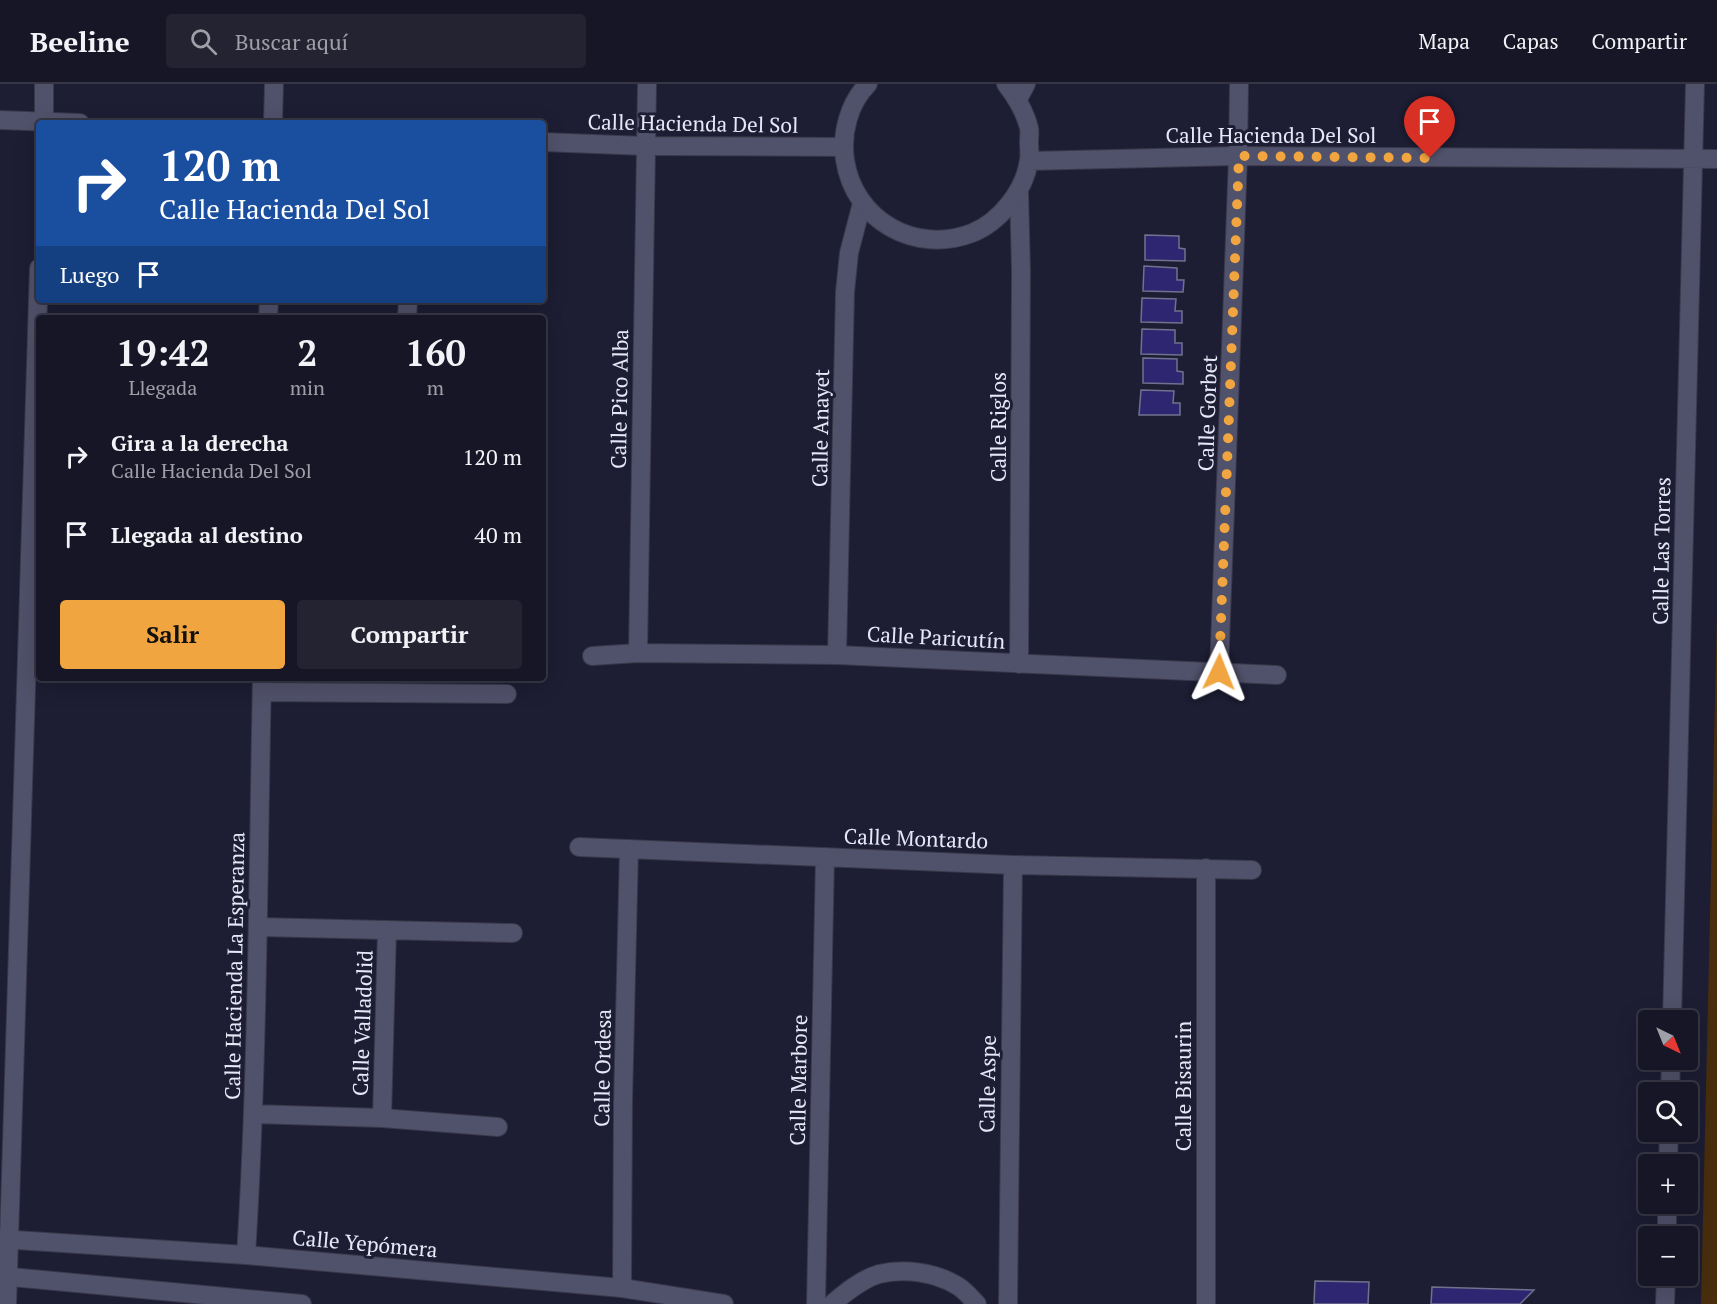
<!DOCTYPE html>
<html lang="es">
<meta charset="utf-8">
<style>
body{margin:0;font-family:"PT Serif",serif;background:#232332;color:#f1f3f6;height:100vh;display:flex;flex-direction:column;font-size:22px;white-space:nowrap}
*{box-sizing:border-box;margin:0}
p{font-size:20px;color:#9e9fa7}
.icon{flex:none;width:33px;height:33px;fill:none;stroke:currentColor;stroke-width:2;stroke-linecap:round;stroke-linejoin:round}
.map{position:relative;flex:1;overflow:hidden}
.side{position:absolute;left:36px;top:231px;width:510px;height:366px;display:flex;flex-direction:column;background:#161626;border-radius:6px;box-shadow:0 6px 24px #0002,0 0 0 2px #353543}
.side>*{flex:none}
.banner{position:absolute;left:36px;top:36px;width:510px;height:183px;border-radius:6px;box-shadow:0 6px 24px #0002,0 0 0 2px #353543;background:#1a4fa0;color:#fff;overflow:hidden}
.needle{width:39px;rotate:137deg}
.controls{position:absolute;left:1638px;top:926px;display:grid;gap:12px}
.controls a{display:grid;place-items:center;width:60px;height:60px;border-radius:6px;background:#161626;box-shadow:0 6px 24px #0002,0 0 0 2px #353543;font-size:30px}
.pin{position:absolute;display:grid;place-items:center;width:51px;height:51px;color:#fff;margin:-62px -26px;border-radius:50% 50% 50% 0;rotate:-45deg;box-shadow:0 0 6px #0007}
.pin .icon{rotate:45deg}
.me{position:absolute;width:66px;margin:-33px;rotate:2deg;stroke-linejoin:round;filter:drop-shadow(0 0 4px #0008)}
.turn{display:flex;align-items:center;gap:21px;height:126px;padding:0 24px;font-size:27px}
.turn .icon{width:78px;height:78px;stroke-width:2.5}
.turn b{display:block;font-size:42px;line-height:51px}
.then{display:flex;align-items:center;height:57px;padding:0 24px;background:#0003;gap:12px;font-size:22px}
.eta{display:flex;justify-content:space-evenly;align-items:center;height:102px;text-align:center}
.eta b{font-size:36px;font-weight:600;line-height:42px}
.primary-button{display:flex;gap:12px;margin-top:auto;padding:12px 24px}
.primary-button a{flex:1;height:69px;border-radius:6px;background:#f1a540;color:#111;font-size:24px;font-weight:600;line-height:69px;text-align:center}
.primary-button a+a{background:#232332;color:#f1f3f6}
ul{padding:0;list-style:none}
li{display:flex;align-items:center;gap:18px;height:78px;padding:0 24px}
li div{flex:1}
li b{display:block;font-size:22px}
li em{font-style:normal}
header{display:flex;align-items:center;gap:36px;box-sizing:border-box;height:84px;padding:0 30px;background:#161626;border-bottom:2px solid #353543}
header strong{font-size:28px}
nav{display:flex;gap:33px;margin-inline-start:auto;font-size:21px}
.search{width:420px;height:54px;background:#232332;display:flex;align-items:center;gap:15px;box-sizing:border-box;padding:0 21px;border-radius:6px;color:#9e9fa7;font-size:22px}
.map>svg:first-child{display:block}
.green{fill:#482e0d}
.building{fill:#2f2671;stroke:#70718c;stroke-width:1.5}
.lines{fill:none;stroke-linecap:round;stroke-linejoin:round}
.street-casing{stroke:#39384b;stroke-width:20}
.secondary-casing{stroke:#39384b;stroke-width:20}
.street{stroke:#50516a;stroke-width:18}
.secondary{stroke:#50516a;stroke-width:18}
.route{stroke:#f1a540;stroke-width:10;stroke-dasharray:0 18}
.labels{text-anchor:middle;dominant-baseline:central;stroke-width:6;stroke-linejoin:round;paint-order:stroke}
.street-label{font-size:21px;fill:#e7e8f7;stroke:#1d1d33}
</style>
<header>
<strong>Beeline</strong>
<div class="search"><svg class="icon" aria-label="search" viewBox="0 0 24 24"><circle cx="10" cy="10" r="6"/><path d="M15 15l6 6"/></svg>Buscar aquí</div>
<nav><a>Mapa</a><a>Capas</a><a>Compartir</a></nav>
</header>
<div class="map">
<svg width="1717" height="1220" viewBox="0 0 1717 1220">
<rect width="100%" height="100%" fill="#1d1d33"/>
<path class="green" d="M1717,528V1220H1701Z"/>
<path class="building" d="M1145,151L1179,152V164L1185,165V177L1145,176Z
M1144,182L1177,184V196H1184L1183,208L1143,207Z
M1142,214L1176,215L1175,227H1182V239L1141,238Z
M1142,245L1175,246V259H1182V271L1141,270Z
M1143,274L1177,275V287L1183,288V300L1143,299Z
M1141,306L1174,307L1173,319H1180V331H1139Z
M1315,1197L1369,1198L1368,1220H1314Z
M1432,1203L1534,1206L1520,1220H1431Z"/>
<g class="lines">
<defs>
<path id="street" d="M1018,15L1026,0
M44,39V0
M273,39L274,0
M1019,107L1021,187L1019,580
M268,234L269,216
M407,234L408,216
M638,569L647,0
M837,571L845,208L849,169L862,119
M592,572L638,569L837,571L1277,591
M1219,588L1238,72L1239,0
M262,608L507,610
M579,763L1013,781L1252,786
M259,843L513,849
M253,1030L382,1034L498,1043
M382,1034L387,846
M246,1171C258,979 258,786 262,594
M622,1204L623,1018L629,765
M7,1220L39,184
M816,1220L825,773
M832,1220C846,1208 862,1195 879,1190C904,1184 934,1188 956,1201C964,1205 971,1214 977,1220
M1008,1220L1013,781
M1206,1220V784"/>
<path id="secondary" d="M868,0C849,19 841,49 845,76C854,136 915,171 972,149C1000,138 1025,106 1029,76C1030,70 1029,64 1029,58C1029,53 1030,48 1029,44C1025,27 1016,13 1006,0
M0,36L80,39
M543,58L645,62L843,63
M1029,77L1238,72L1717,75
M1672,936L1695,0
M1670,1008L1671,975
M1668,1080L1669,1047
M1667,1152V1119
M0,1155L246,1171L622,1204L724,1220
M0,1192L302,1220
M1665,1220L1666,1191"/>
</defs>
<use href="#street" class="street-casing"/>
<use href="#secondary" class="secondary-casing"/>
<use href="#street" class="street"/>
<use href="#secondary" class="secondary"/>
</g>
<g class="lines">
<path class="route" d="M1219,588L1239,72L1430,74"/>
</g>
<g class="labels">
<g class="street-label">
<text transform="translate(693 39) rotate(1)">Calle Hacienda Del Sol</text>
<text x="1271" y="51">Calle Hacienda Del Sol</text>
<text transform="translate(619 315) rotate(-89)">Calle Pico Alba</text>
<text transform="translate(1207 329) rotate(-88)">Calle Gorbet</text>
<text transform="translate(998 343) rotate(-90)">Calle Riglos</text>
<text transform="translate(820 344) rotate(-89)">Calle Anayet</text>
<text transform="translate(1661 467) rotate(-89)">Calle Las Torres</text>
<text transform="translate(936 553) rotate(3)">Calle Paricutín</text>
<text transform="translate(916 754) rotate(2)">Calle Montardo</text>
<text transform="translate(234 882) rotate(-89)">Calle Hacienda La Esperanza</text>
<text transform="translate(362 939) rotate(-88)">Calle Valladolid</text>
<text transform="translate(602 984) rotate(-89)">Calle Ordesa</text>
<text transform="translate(798 996) rotate(-89)">Calle Marbore</text>
<text transform="translate(987 1000) rotate(-89)">Calle Aspe</text>
<text transform="translate(1183 1002) rotate(-90)">Calle Bisaurin</text>
<text transform="translate(365 1159) rotate(5)">Calle Yepómera</text>
</g>
</g>
</svg>
<div class="controls">
<a><svg class="needle" viewBox="-14 -14 28 28"><path d="M0-13l5 13h-10z" fill="#e53935"/><path d="M0 13l5-13h-10z" fill="#9e9fa7"/></svg></a>
<a><svg class="icon" aria-label="search" viewBox="0 0 24 24"><circle cx="10" cy="10" r="6"/><path d="M15 15l6 6"/></svg></a>
<a>+</a>
<a>−</a>
</div>
<div class="pin" style="left:1430px;top:74px;background:#d93025"><svg class="icon" aria-label="arrive" viewBox="0 0 24 24"><path d="M6 21V4h12l-3 4 3 4H6"/></svg></div>
<svg class="me" style="left:1219px;top:588px" viewBox="-20 -20 40 40"><path d="M0-17L14 15 0 8-14 15z" fill="#f1a540" stroke="#fff" stroke-width="4"/></svg>
<div class="banner">
<div class="turn"><svg class="icon" aria-label="right" viewBox="0 0 24 24"><path d="M7 20v-9h11M14 6l5 5-5 5"/></svg><div><b>120 m</b>Calle Hacienda Del Sol</div></div>
<div class="then">Luego<svg class="icon" aria-label="arrive" viewBox="0 0 24 24"><path d="M6 21V4h12l-3 4 3 4H6"/></svg></div>
</div>
<section class="side">
<div class="eta">
<div><b>19:42</b><p>Llegada</p></div>
<div><b>2</b><p>min</p></div>
<div><b>160</b><p>m</p></div>
</div>
<ul>
<li><svg class="icon" aria-label="right" viewBox="0 0 24 24"><path d="M7 20v-9h11M14 6l5 5-5 5"/></svg><div><b>Gira a la derecha</b><p>Calle Hacienda Del Sol</p></div><em>120 m</em></li>
<li><svg class="icon" aria-label="arrive" viewBox="0 0 24 24"><path d="M6 21V4h12l-3 4 3 4H6"/></svg><div><b>Llegada al destino</b></div><em>40 m</em></li>
</ul>
<div class="primary-button"><a>Salir</a><a>Compartir</a></div>
</section>
</div>
